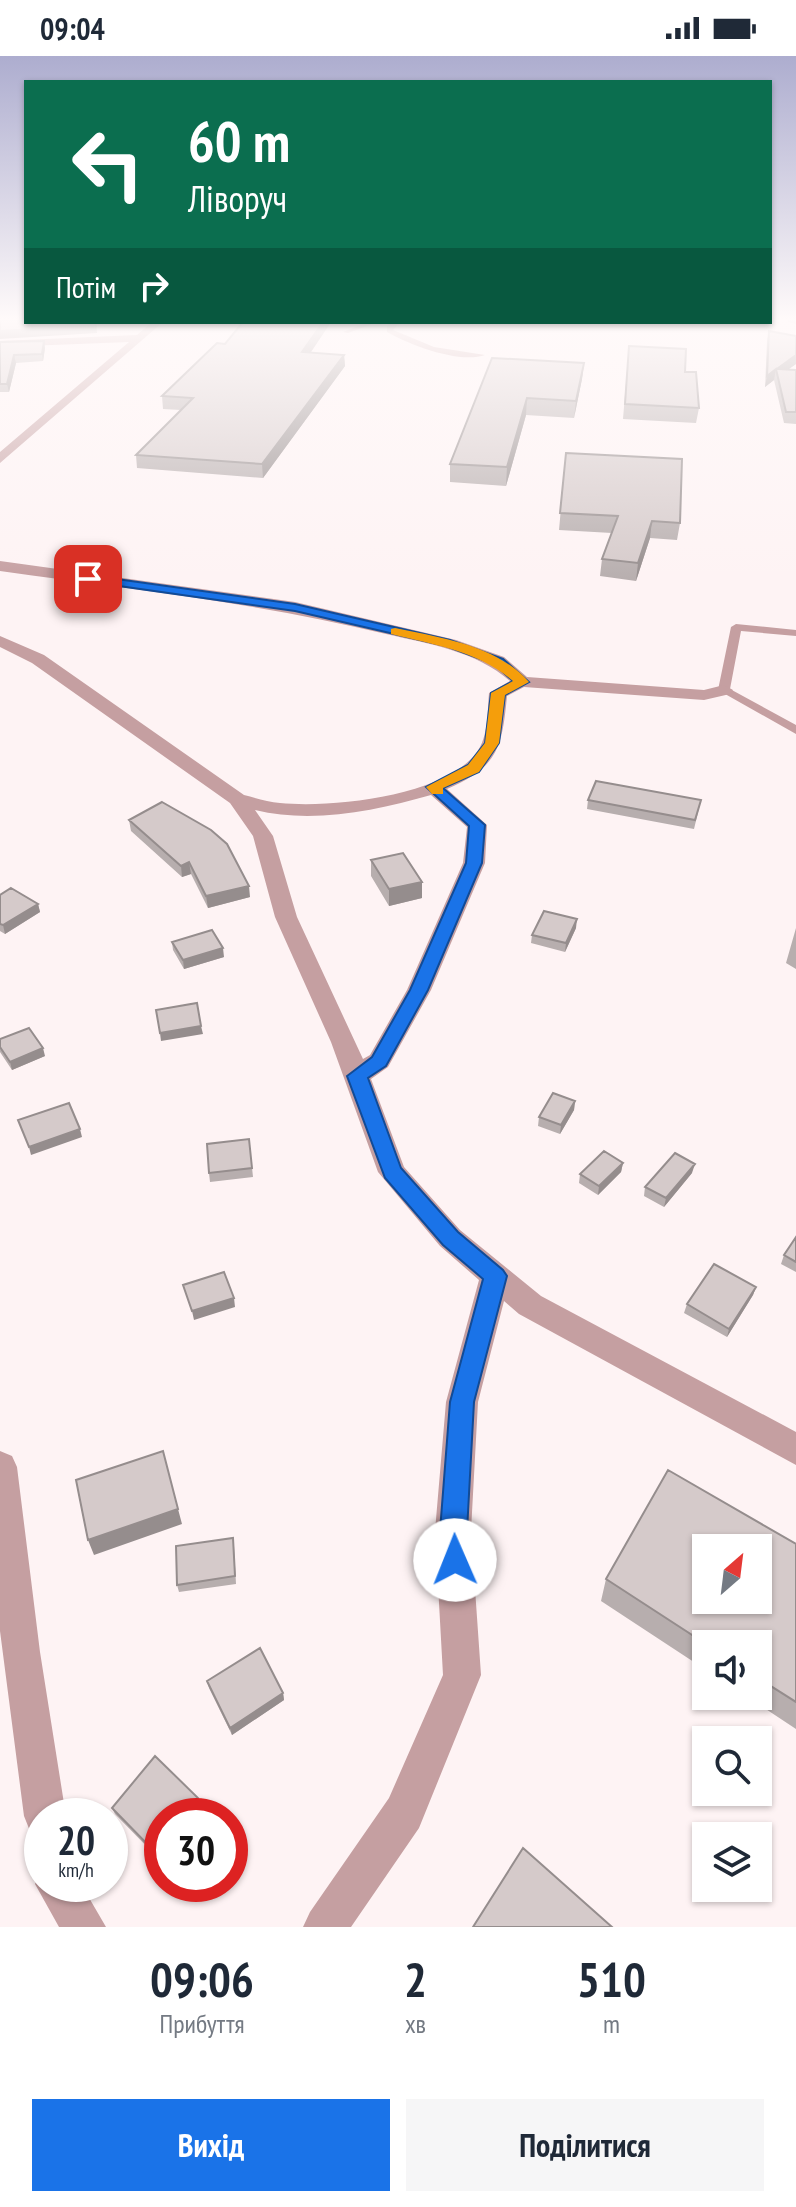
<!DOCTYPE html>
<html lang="uk">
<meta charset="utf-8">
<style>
body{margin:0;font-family:"PT Sans Narrow",sans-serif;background:#f6f6f7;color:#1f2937;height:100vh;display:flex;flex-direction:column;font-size:30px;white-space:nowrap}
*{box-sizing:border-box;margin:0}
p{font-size:26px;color:#747a83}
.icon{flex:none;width:44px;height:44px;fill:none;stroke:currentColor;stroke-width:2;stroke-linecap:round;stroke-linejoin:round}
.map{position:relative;height:1871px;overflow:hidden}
.drawer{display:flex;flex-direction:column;background:#fff;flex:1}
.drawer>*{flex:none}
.hud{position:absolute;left:24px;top:24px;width:748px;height:244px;border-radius:0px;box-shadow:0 2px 6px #0004;background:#0b6e4f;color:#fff;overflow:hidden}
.needle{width:52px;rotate:28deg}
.fabs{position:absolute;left:692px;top:1478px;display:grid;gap:16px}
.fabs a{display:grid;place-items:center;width:80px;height:80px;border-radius:0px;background:#fff;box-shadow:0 2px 6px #0004;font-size:40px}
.speed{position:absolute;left:24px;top:1742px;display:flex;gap:16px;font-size:40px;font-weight:700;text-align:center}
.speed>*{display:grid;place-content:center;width:104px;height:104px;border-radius:50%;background:#fff;box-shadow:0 2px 6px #0004;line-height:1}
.speed small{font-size:20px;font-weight:400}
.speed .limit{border:12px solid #d22;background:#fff;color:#111}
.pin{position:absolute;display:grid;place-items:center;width:68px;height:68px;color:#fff;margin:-34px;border-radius:16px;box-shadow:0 4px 12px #0006}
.me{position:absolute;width:88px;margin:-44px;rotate:359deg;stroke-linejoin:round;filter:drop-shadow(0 0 6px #0008)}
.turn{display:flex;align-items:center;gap:28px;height:168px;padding:0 32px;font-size:36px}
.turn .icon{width:104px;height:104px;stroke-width:2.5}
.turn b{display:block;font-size:56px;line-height:68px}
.then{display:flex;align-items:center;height:76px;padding:0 32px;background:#0003;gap:16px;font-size:30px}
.eta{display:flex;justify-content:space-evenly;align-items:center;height:136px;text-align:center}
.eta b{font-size:48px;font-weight:800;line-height:56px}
.cta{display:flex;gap:16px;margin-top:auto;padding:16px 32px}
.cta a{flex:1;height:92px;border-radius:0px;background:#1a73e8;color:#fff;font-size:32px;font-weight:800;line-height:92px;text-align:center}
.cta a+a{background:#f6f6f7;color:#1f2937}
.status{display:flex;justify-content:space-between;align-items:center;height:56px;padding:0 40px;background:#fff;direction:ltr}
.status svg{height:22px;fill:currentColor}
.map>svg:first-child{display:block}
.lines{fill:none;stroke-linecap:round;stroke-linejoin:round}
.service{fill:#c59fa1;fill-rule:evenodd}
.minor{fill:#c59fa1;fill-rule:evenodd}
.wall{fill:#b7aeae}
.shaded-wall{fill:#958d8d}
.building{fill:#d5caca;stroke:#958d8d;stroke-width:2;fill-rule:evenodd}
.route{fill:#1a73e8;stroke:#114b97;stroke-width:2}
.slow{fill:#f59e0b}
</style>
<div class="status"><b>09:04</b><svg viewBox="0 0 49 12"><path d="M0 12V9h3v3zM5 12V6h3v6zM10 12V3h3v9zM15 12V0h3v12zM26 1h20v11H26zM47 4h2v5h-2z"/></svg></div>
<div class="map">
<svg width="796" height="1871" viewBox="0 0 796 1871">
<rect width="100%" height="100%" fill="#fef3f4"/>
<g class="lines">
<path class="service" d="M368,266H378L348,277L343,276Z
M392,266H400L393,274L434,291L485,299C459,308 410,289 387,276V270Z
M736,568L796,574V580L741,575L730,633L796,669V678L718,634L731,571Z"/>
<path class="minor" d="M787,264H796V268L788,266Z
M152,266H163L0,407V396L129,286L0,291V285L137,279Z
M0,505L295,546L456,584L504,601L527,621L704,634L724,629L733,634L730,638L704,644L524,631L507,640C502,692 498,711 447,733L487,769L485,807L431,934L388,1011L371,1023L404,1111L460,1174L541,1240L796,1376V1409L519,1258L504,1245L478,1346L471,1475L481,1619L419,1772L351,1871H303L310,1856L389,1742L443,1619L435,1475L446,1346L479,1224L440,1190L378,1116L331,986L275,861L253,780L230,747L32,607L0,591V580L44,599L244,739C256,742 268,746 280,747C331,752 436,741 473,701C489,684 487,659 489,637L510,625C476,595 429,588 386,578C259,547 130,533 0,515ZM431,739L467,771L463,807L407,934L370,999L363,1003L297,861L273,780L255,754C312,768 375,755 431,739Z
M0,1395L12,1400L17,1411L40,1596L66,1760H42V1779L30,1775L24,1760L0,1575Z
M41,1813L42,1828H81L106,1871H59L35,1828Z"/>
</g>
<path class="wall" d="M331,266L310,297L344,299L345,310L263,422L137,412L136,399L181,354L163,353L162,340L225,288Z
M769,275L796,280V308L788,313L796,314V368L784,367L774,324L765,331L767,285Z
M0,286L45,292L43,305L16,307L9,336H0Z
M629,290L685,316L699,352L696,367L623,363Z
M492,302L584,307L582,323L574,362L526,359L506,430L450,426V408Z
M566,397L680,467L677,484L650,482L636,525L600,520L602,503L612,477L559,474Z
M588,744H701L694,773L587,753Z
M129,764L250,841L208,852L191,818L182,821L131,775Z
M371,804L422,826V842L389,850L371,820Z
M0,839L38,848L40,856L5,878L0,875Z
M576,872L565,896L531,887L532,879Z
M796,872V913L786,907Z
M172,886L224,901L184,913L173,894Z
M0,983L45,1000L12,1014L0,996Z
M575,1045L574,1054L560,1078L538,1070L539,1061Z
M249,1083L253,1121L210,1126L209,1117Z
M623,1107L621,1116L598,1139L579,1127L580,1118Z
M692,1117L664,1151L644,1140L645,1131Z
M796,1181V1216L781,1208L784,1199Z
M756,1231L753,1239L727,1281L684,1257L687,1248Z
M796,1488V1673L746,1640H758V1588H706V1614L601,1545L606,1523Z
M234,1490L236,1528L179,1536L177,1529Z
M207,1625L283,1637L284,1644L232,1679L209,1632Z
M200,1749L191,1760H162V1797L158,1802L115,1758L112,1752Z"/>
<path class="shaded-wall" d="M96,266L97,277L0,283V275Z
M323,266H331L303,308L302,296Z
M44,285L45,292L43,305L42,298Z
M14,299L16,307L9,336L7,328Z
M344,299L345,310L263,422L262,408Z
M796,299V308L778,321L777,313Z
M584,307L582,323L574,362L576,345Z
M776,313L774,324L765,331L767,320Z
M527,342L526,359L506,430L507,411Z
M652,465L650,482L636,525L638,507Z
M189,806L191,818L182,821L181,810Z
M422,826V842L389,850V833Z
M249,830L250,841L208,852L206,840Z
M38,848L40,856L5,878L3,869Z
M577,863L576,872L565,896L566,887Z
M223,892L224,901L184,913L183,904Z
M201,970L203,978L161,985L160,977Z
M43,992L45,1000L12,1014L10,1006Z
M575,1045L574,1054L560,1078L561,1069Z
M80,1073L82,1081L31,1099L29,1091Z
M623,1107L621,1116L598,1139L599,1130Z
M695,1108L692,1117L664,1151L666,1142Z
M756,1231L753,1239L727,1281L729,1273Z
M234,1242L235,1251L194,1264L192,1255Z
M178,1453L182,1468L94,1499L88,1484Z
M283,1637L284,1644L232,1679L230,1672Z
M198,1742L200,1749L191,1760H184Z
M162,1788V1797L158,1802L155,1796Z"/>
<path class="building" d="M0,264H26V266H95L96,270L0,275Z
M243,266H323L302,296L344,299L262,408L136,399L193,342L162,340L217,287L225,288Z
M769,275L796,280V299L777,313L796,314V356H786L776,313L767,320Z
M44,285L42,298L14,299L7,328H0V286Z
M629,290L686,293L685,316H696L699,352L625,348Z
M492,302L584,307L576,345L527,342L507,411L450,408Z
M566,397L682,403L680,467L652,465L638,507L602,503L618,460L560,457Z
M596,725L701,744L695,764L588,744Z
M162,746L211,774L227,788L249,830L206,840L189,806L181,810L129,764Z
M403,797L422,826L389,833L371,804Z
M11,832L38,848L3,869L0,868V839Z
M544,855L577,863L566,887L532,879Z
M212,874L223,892L183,904L172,886Z
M197,947L201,970L160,977L156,954Z
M29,972L43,992L10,1006L0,991V983Z
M553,1037L575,1045L561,1069L539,1061Z
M69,1047L80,1073L29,1091L18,1064Z
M249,1083L252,1112L209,1117L207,1088Z
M604,1095L623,1107L599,1130L580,1118Z
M675,1097L695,1108L666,1142L645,1131Z
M796,1181V1206L784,1199Z
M714,1208L756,1231L729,1273L687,1248Z
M224,1216L234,1242L192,1255L183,1229Z
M163,1395L178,1453L88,1484L76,1424Z
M668,1414L796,1488V1646L758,1622V1588H706L606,1523ZM706,1492H758V1544H706Z
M233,1482L235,1520L177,1529L176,1490Z
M260,1592L283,1637L230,1672L207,1625Z
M155,1700L198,1742L184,1760H162V1788L155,1796L112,1752Z
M523,1792L612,1871H473Z"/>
<linearGradient id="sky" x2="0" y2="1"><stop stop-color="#adadcf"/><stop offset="0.5" stop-color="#fffafa"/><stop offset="1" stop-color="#fffafa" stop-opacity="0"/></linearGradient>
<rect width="796" height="526" fill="url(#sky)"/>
<path class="route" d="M88,519L295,548L450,584L503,603L529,626L505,639L499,687L479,716L443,732L485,769L482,807L428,934L386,1010L368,1022L401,1112L458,1176L503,1214L507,1220L474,1346L467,1475L469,1504L465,1514L455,1518L445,1514L441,1504L440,1475L450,1346L483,1223L443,1189L385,1122L347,1020L372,1001L410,934L466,807L469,770L426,731L468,709L485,687L491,637L513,625L494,608L446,590L295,555L84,525L83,523Z"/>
<path class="slow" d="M395,572C442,582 496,589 529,626L505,639L499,687L479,716L443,732V738H432L426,731L468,709L485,687L491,637L513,625C478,595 435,589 391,578V573Z"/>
</svg>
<div class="fabs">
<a><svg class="needle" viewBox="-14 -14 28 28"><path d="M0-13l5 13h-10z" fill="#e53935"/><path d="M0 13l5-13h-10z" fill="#747a83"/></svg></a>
<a><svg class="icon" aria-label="sound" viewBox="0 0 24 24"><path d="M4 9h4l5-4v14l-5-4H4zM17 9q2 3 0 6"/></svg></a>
<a><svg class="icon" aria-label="search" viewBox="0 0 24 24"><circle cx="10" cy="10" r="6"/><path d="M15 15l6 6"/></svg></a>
<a><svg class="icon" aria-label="layers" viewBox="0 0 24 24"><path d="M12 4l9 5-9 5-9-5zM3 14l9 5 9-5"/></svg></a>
</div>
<div class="speed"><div>20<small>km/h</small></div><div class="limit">30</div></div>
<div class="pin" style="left:88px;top:523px;background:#d93025"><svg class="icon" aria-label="arrive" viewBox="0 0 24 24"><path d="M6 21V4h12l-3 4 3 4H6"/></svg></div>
<svg class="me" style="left:455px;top:1504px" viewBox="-20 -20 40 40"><circle r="19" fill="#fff"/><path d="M0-13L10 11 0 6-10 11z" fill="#1a73e8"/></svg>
<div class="hud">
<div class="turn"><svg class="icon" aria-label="left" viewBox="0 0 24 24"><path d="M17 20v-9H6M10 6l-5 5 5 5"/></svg><div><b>60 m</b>Ліворуч</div></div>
<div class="then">Потім<svg class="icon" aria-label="right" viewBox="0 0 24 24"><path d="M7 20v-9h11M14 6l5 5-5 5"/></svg></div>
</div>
</div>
<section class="drawer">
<div class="eta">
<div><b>09:06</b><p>Прибуття</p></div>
<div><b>2</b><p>хв</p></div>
<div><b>510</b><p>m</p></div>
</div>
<div class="cta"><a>Вихід</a><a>Поділитися</a></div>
</section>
